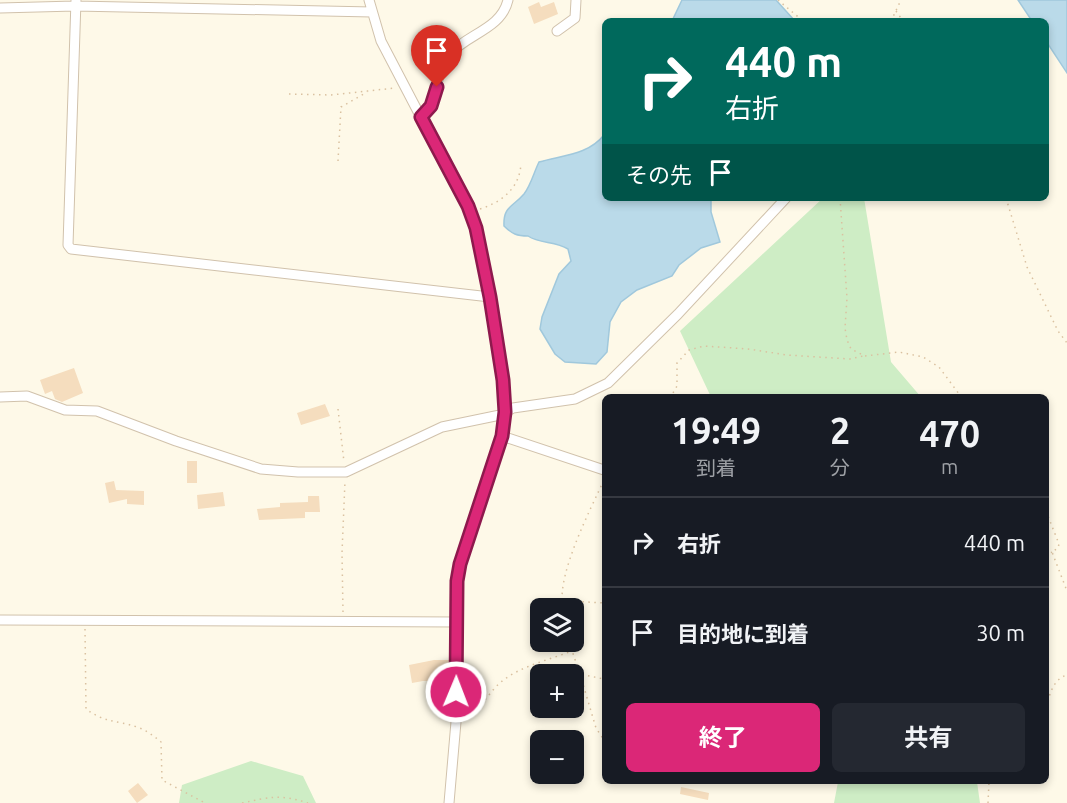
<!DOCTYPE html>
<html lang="ja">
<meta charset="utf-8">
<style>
body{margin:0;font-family:Ubuntu,"Noto Sans JP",sans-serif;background:#242831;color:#f1f3f6;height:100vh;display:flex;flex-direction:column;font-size:22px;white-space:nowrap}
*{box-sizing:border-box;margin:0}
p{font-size:20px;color:#9ea1a6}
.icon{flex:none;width:33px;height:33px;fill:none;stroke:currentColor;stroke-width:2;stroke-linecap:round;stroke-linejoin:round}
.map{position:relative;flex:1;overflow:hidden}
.sheet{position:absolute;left:602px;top:394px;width:447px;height:390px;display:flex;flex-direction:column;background:#171b24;border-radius:9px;box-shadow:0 3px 9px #0003}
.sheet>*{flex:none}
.hud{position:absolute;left:602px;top:18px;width:447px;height:183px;border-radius:9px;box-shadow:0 3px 9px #0003;background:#00695c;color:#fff;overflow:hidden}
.tools{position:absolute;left:530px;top:598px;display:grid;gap:12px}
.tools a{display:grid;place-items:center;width:54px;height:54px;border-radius:9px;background:#171b24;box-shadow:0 3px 9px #0003;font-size:30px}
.pin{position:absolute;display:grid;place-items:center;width:51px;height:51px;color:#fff;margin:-62px -26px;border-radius:50% 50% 50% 0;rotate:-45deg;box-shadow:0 0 6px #0007}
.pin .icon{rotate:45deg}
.me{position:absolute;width:66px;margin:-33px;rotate:1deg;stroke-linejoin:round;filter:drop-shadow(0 0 4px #0008)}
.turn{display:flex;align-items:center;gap:21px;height:126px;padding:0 24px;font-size:27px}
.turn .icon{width:78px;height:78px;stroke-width:2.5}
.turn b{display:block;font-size:42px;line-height:51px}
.then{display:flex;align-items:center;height:57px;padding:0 24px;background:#0003;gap:12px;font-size:22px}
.eta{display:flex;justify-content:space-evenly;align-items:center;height:102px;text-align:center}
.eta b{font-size:36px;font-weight:700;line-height:42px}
.cta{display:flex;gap:12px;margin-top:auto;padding:12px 24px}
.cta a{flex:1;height:69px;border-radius:9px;background:#db2777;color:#fff;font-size:24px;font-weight:700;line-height:69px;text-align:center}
.cta a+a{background:#242831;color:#f1f3f6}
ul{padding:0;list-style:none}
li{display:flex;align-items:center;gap:18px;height:90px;padding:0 24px;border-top:2px solid #363941}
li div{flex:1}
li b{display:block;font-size:22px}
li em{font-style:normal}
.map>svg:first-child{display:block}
.green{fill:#ceedc5}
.water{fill:#badae9;stroke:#a0c8dc;stroke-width:1.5}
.building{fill:#f5ddbe}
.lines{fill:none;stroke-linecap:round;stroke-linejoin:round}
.street-casing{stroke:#d1c2ac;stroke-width:11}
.path{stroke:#dac1a0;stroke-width:1.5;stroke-dasharray:1.5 4.5;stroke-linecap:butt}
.street{stroke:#fff;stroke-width:9}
.route-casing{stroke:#8e194d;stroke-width:15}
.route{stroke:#db2777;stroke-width:10}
</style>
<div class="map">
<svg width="1067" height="803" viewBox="0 0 1067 803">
<rect width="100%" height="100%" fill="#fef9e8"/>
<path class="green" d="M823,198H864L891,362L921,397H711L680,331Z
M251,761L303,776L316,803H179L182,785Z
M838,782H977L980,803H834Z"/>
<path class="water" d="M682,0H776L795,21H672Z
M1018,0H1067V73L1046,41V21H1032Z
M604,135V198H711V212L720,242L701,248L679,265L672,276L637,290L621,302L610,322L607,352L596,364L565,362L555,354L540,329L542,317L559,274L571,261L568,249C555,241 540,244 528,236C517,236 512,234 504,226C503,206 513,207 524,194C531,185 534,172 539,162C563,155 588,155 604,135Z"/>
<path class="building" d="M539,2L541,7L554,2L558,14L534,24L528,7Z
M74,368L83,393L62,402L55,399L52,391L45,394L40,380Z
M325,404L330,416L301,425L297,413Z
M187,461H197V483H187Z
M114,481L116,490L144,491V505L127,504V499L109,503L105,483Z
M223,492L225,506L198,509L197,495Z
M308,496H319L320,512H305V518L259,520L257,509L280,507V503L308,502Z
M434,660H449L450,681H423L412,683L409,665Z
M138,783L148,795L137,803L128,791Z
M681,787L709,793L708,800L680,794Z"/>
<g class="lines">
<defs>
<path id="street" d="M76,0L68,245L71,249L490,297
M369,0L381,41L473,217L487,277L501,363L505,412L502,436L460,564L457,581L456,722L449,803
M0,8L75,6L372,12
M557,31L575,18L576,0
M421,117C441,99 433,74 449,55C466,34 501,30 508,0
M0,397L27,396L65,410L97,411L176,441L261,469L298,472H346L442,427L500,415L513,408L575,399L608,383L678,314L786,198
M502,436L604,470
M0,620L457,622"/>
</defs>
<use href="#street" class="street-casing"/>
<path class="path" d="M778,0L803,21
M896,11L903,21
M891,21L901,0
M289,94L331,95L395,88
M338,161L341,107L367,92
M840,198L847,298L845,328L847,340L851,349L865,356L899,352L923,357L939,367L962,398
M1006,198L1027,267L1058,331L1067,343
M480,209C502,202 520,188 521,163
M670,398L677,386V363L689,350L704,346L748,349L787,355L850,359L863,356
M338,409L344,462
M1046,511L1059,544L1058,548L1052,552L1067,591
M1046,556L1052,552
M563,606C556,576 591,508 604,480
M563,609L565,603L571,601L604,603
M343,612L342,553L345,481
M85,629L86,709C105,723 116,720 137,727C146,730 154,736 161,742L162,780L205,803
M569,642L580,674L604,679
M580,674L596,728L604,740
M1046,707C1050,694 1053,679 1067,675
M467,715C482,708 489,692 501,682C520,666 549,660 572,651
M242,803C270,797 280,794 308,803
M988,803L989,782"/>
<use href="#street" class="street"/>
</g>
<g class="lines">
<defs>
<path id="route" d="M437,87L431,106L421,117L468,206L476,228L490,297L503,380L505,412L502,436L460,564L457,581L456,692"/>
</defs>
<use href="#route" class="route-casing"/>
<use href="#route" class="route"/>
</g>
</svg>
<div class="tools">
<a><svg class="icon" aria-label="layers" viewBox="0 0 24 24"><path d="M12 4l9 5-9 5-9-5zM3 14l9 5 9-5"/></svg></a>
<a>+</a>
<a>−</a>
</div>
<div class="pin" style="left:437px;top:87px;background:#d93025"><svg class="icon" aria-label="arrive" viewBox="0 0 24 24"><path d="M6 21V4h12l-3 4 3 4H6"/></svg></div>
<svg class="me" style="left:456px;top:692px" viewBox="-20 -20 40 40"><circle r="17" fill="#db2777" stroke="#fff" stroke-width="3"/><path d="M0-11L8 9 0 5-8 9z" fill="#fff"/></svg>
<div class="hud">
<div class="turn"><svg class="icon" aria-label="right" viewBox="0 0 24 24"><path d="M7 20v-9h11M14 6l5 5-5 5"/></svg><div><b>440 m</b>右折</div></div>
<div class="then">その先<svg class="icon" aria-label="arrive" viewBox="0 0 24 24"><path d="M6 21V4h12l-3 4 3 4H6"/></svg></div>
</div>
<section class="sheet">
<div class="eta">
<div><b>19:49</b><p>到着</p></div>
<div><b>2</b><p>分</p></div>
<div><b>470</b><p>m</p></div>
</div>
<ul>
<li><svg class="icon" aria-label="right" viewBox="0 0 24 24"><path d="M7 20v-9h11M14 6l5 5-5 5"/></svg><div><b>右折</b></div><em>440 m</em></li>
<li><svg class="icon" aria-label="arrive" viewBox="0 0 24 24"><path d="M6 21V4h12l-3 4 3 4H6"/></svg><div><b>目的地に到着</b></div><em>30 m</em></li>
</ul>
<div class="cta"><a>終了</a><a>共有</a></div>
</section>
</div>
